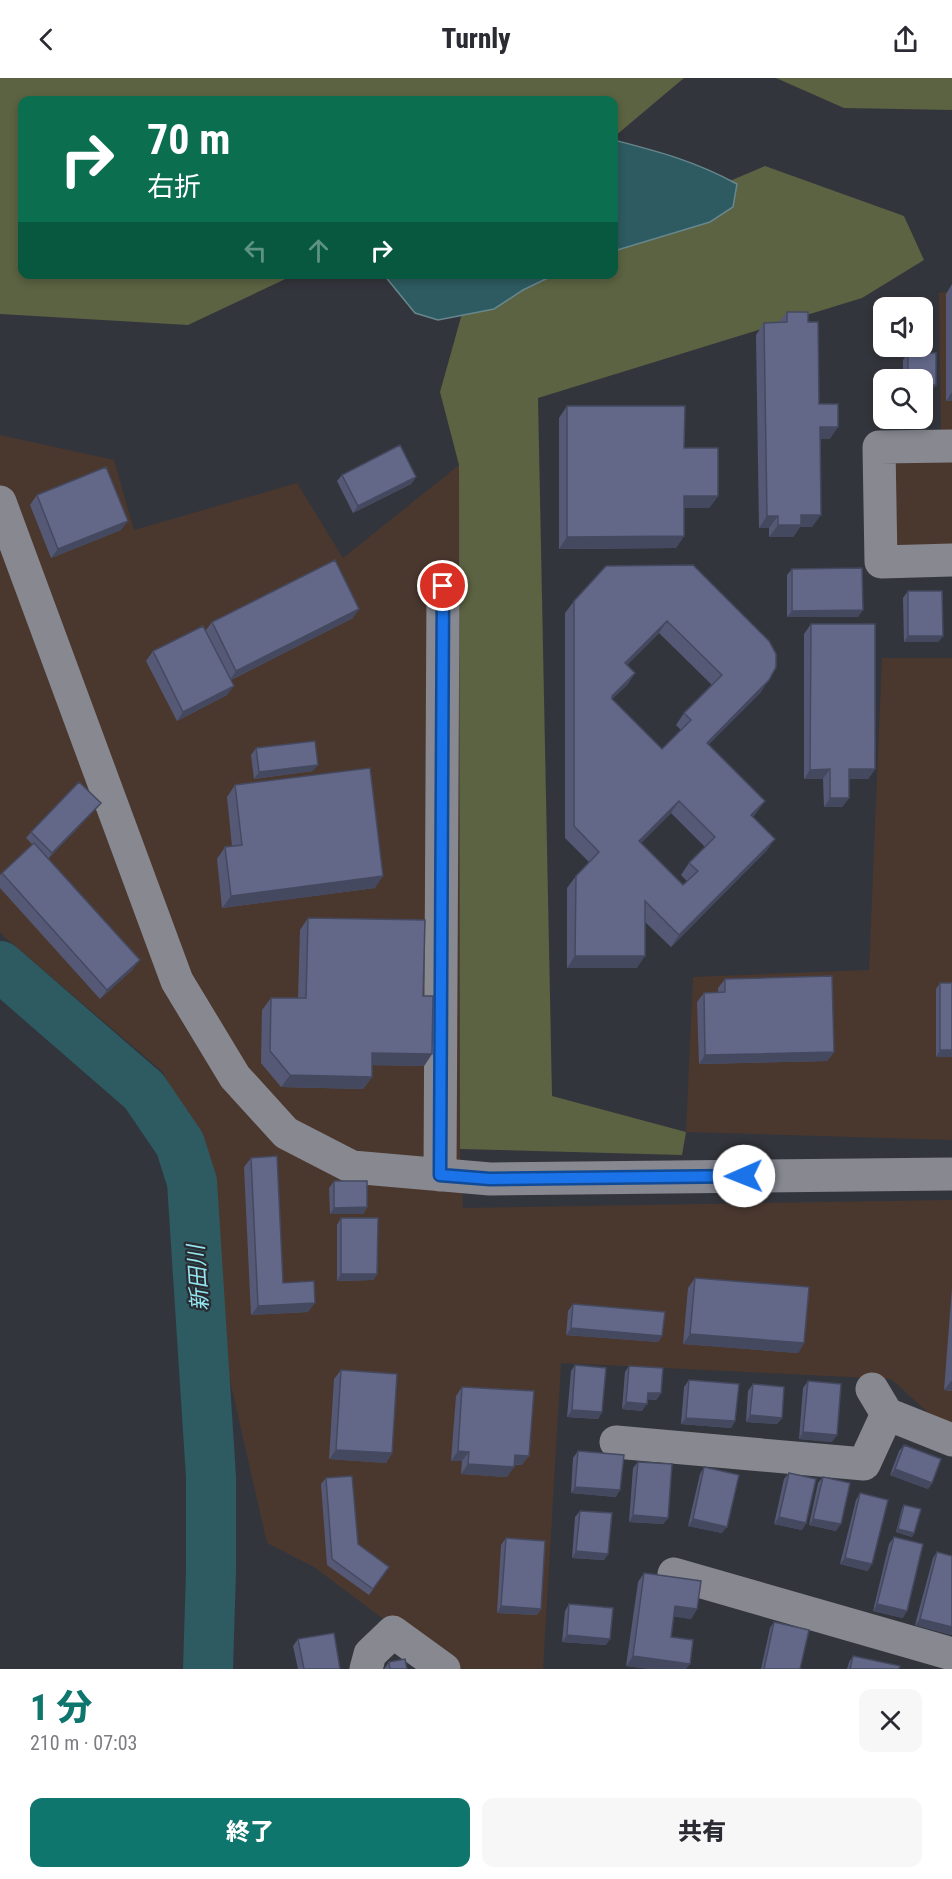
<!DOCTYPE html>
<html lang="ja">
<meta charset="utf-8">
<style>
body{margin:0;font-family:"Roboto Condensed","Noto Sans JP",sans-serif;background:#f7f7f7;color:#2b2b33;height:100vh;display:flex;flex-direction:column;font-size:22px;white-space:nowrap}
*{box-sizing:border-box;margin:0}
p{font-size:20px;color:#7c7c81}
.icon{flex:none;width:33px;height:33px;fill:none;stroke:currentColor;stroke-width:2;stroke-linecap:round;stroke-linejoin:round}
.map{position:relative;height:1591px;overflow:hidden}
.drawer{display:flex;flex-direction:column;background:#fff;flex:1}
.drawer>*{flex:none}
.top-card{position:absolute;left:18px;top:18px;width:600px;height:183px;border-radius:12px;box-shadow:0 3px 9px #0003;background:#0b6e4f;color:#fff;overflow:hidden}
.fabs{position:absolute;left:873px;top:219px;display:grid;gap:12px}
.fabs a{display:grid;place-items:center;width:60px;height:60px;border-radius:12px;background:#fff;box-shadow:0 3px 9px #0003;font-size:30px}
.pin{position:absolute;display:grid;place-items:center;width:51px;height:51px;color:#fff;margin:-26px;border:3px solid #fff;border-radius:50%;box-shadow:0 2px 6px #0007}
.me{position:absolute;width:66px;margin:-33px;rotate:269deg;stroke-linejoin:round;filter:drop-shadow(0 0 4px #0008)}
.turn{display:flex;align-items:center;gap:21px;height:126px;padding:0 30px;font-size:27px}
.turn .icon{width:78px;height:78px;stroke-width:2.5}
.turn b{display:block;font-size:42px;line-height:51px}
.lanes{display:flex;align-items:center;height:57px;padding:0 30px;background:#0003;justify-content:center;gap:30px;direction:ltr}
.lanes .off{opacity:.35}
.round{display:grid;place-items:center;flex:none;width:63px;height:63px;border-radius:12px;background:#f7f7f7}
.headline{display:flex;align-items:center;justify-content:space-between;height:102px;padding:0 30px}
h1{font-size:36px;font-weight:800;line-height:45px;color:#0f766e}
.action{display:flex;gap:12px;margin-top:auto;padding:12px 30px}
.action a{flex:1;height:69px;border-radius:12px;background:#0f766e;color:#fff;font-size:24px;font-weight:800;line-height:69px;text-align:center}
.action a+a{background:#f7f7f7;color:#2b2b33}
header{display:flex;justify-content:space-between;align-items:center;height:78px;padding:0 30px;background:#fff;font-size:27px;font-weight:800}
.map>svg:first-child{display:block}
.commercial{fill:#4a382f}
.forest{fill:#5b6342}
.water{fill:#2d5b61;stroke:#67878d;stroke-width:1.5}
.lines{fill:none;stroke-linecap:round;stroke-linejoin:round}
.river{stroke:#2d5b61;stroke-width:50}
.minor{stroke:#878890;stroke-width:33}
.wall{fill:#555976;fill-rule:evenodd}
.shaded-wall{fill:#454960}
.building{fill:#636889;stroke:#454960;stroke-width:1.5;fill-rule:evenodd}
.route-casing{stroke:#114b97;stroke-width:15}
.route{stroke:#1a73e8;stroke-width:10}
.labels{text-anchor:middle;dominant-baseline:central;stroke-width:4.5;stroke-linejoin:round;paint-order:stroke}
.water-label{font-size:22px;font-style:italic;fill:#93e5ef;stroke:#292b31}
</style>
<header><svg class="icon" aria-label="back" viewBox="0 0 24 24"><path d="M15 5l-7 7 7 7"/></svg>Turnly<svg class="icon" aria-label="share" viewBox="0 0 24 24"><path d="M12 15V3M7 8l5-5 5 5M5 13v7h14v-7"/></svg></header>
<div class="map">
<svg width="952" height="1591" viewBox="0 0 952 1591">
<rect width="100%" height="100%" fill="#33353c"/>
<path class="commercial" d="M952,213V489L879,492L874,362L941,357L939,215Z
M0,357L114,382L134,452L297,405L343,480L459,387L460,1071L463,1130L952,1122V1351L943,1348L891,1301L561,1285L543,1591H450L314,1489L267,1465L220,1259L200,1062L162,993L1,856L0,853Z
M882,580H952V1062L686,1054L693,899L869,892Z"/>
<path class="forest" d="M0,0H684L614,59V22H22V196L294,197L188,247L0,236Z
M776,0H952V32L844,30Z
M765,88L904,138L924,182L862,220L538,320L552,1018L686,1054L682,1077L460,1071L459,387L440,314L468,214L509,197L614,196V152Z"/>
<path class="water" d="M614,62C660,74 695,83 737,106L733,129L710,144L614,173Z
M384,197H554L523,212L494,231L438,242L415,235Z"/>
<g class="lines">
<path class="river" d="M0,888L144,1013L180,1066L192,1104L211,1399V1494L208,1591"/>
<path class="minor" d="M952,368L879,369L881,484L952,482
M0,424L177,903L235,999L286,1055L352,1089L490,1101L952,1096
M440,1097L443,508
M872,1311L887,1336L952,1362
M616,1364L864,1386L887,1336
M674,1496L952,1576
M366,1591L370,1576L393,1554L444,1591"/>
</g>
<path class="wall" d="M952,206V323H946V216Z
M787,234L808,244L819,326L830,361H820L812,449H800L793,459H769V450H759L756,257L764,245L779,244Z
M908,275L936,307L931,313L922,302H903V282Z
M567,328L684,370L718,418L709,430H684V458L676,470L559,471V340Z
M342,397L416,399L411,406L353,435L337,403Z
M37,417L121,452L51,480L30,427Z
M606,488L761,614L708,667L765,723L753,739L775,761L766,773L671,869L645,844L637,890H567V810L576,798L589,784L565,760V535L574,523ZM659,555L712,607L684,635L676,647L681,652L662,671L612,621L627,607L635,595L627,587ZM671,735L705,769L689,785L681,797L687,803L683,807L641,765Z
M792,491L858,539H787V497Z
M908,513L943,558L938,564H904L903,520Z
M353,540L231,602L227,617L177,643L146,583L153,573L206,552L212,544Z
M811,546L875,691L868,701H849V720L842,729H824L823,701H804V556Z
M256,670L313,693L254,701L251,677Z
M235,707L375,810L222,830L217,781L225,769L232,768L227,719Z
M101,725L96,731L48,781L133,891L100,921L0,810V797L33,767L26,760L31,754Z
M308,840L423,918L432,976L424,988L372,987V999L363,1011L281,1009L261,985L262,932L271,920H298L300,852Z
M725,901L834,974L827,983L699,986L697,924L704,915L718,914V910Z
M940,905H952V979H936V911Z
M251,1080L283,1205L308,1234L251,1237L244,1089Z
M334,1103L367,1129L363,1136H330L329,1110Z
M341,1140L377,1196L373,1202L337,1203V1147Z
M695,1200L804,1265L798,1275L683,1266L688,1210Z
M952,1210V1313L944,1312Z
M573,1226L662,1258L658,1264L566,1257L568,1233Z
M575,1287L602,1334L598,1341L567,1339L571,1293Z
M629,1288L661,1315L656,1322L647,1321L642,1333L622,1331L625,1294Z
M341,1292L392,1375L386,1385L329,1381L334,1301Z
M689,1302L735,1343L731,1350L681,1346L684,1309Z
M808,1303L832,1364L799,1361L803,1310Z
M753,1306L782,1340L777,1346L746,1344L748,1313Z
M462,1309L522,1387H514L507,1399L461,1396L462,1383H451L456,1318Z
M904,1367L932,1405L928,1411L890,1397L899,1373Z
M578,1373L616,1419L571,1415L573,1380Z
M638,1384L668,1440L663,1446L629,1444L633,1390Z
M704,1389L722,1455L688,1448L700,1396Z
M789,1395L806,1445L802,1452L774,1446L784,1401Z
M823,1399L836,1453L809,1447L818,1405Z
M326,1400L358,1466L389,1489L369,1517L327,1487L321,1406Z
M860,1415L868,1493L840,1486L856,1422Z
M904,1427L914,1455L912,1459L896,1454L902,1430Z
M580,1433L608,1476L604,1482L572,1480L575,1439Z
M894,1459L903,1540L873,1533L889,1466Z
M506,1460L541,1531L537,1537L497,1535L501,1467Z
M937,1474L952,1478V1556L951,1557L915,1547L933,1480Z
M644,1495L697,1531L691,1541L674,1538L671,1559L686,1591H650L626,1588L638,1504Z
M569,1526L606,1567L562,1564L565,1533Z
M774,1544L800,1591H761L770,1550Z
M298,1561L340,1591H298L293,1568Z
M853,1578L899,1591H847L849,1584Z
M389,1584L407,1591H384Z"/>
<path class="shaded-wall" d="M922,257H932L928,264H922Z
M922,307H936L931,313H922Z
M952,314V323H946Z
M820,349H838L830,361H811Z
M416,399L411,406L353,435L358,428Z
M684,418H718L709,430H676Z
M801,437H821L812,449H800L793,459H769L778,447Z
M767,438H778L769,450H759Z
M128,443L121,452L51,480L58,471Z
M684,458L676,470L559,471L567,459Z
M359,531L353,540L230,602L236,593Z
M863,532L858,539H787L792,533Z
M667,543L659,555L617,597L625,585Z
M908,558H943L938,564H904Z
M635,595L627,607L603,630L612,618Z
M769,602L761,614L698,677L707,665Z
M234,608L227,617L177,643L183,634Z
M318,687L313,693L254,701L259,694Z
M830,691L823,701H804L810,692Z
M849,691H875L868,701H842Z
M830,720H849L842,729H824Z
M679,723L671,735L631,775L639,763Z
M765,723L756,735L742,749L751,737Z
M101,725L96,731L48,781L52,775Z
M775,761L766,773L671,869L679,857Z
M383,798L375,810L222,830L231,818Z
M575,878H645L637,890H567Z
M140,882L133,891L100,921L107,912Z
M940,972H952V979H936Z
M834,974L827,983L699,986L705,977Z
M372,975L432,976L424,988L364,987Z
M290,997L372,999L363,1011L281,1009Z
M367,1129L363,1136H330L334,1130Z
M341,1196H377L373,1202L337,1203Z
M315,1225L308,1234L251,1237L258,1228Z
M571,1250L662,1258L658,1264L566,1257Z
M690,1256L804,1265L798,1275L683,1266Z
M951,1303H952V1313L944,1312Z
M648,1315H661L656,1322L643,1321Z
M626,1324L647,1326L642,1333L622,1331Z
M572,1332L602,1334L598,1341L567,1339Z
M750,1337L782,1340L777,1346L746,1344Z
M686,1340L735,1343L731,1350L681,1346Z
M803,1354L837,1357L832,1364L799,1361Z
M336,1372L392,1375L386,1385L329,1381Z
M458,1373L469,1374L462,1383H451Z
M515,1377L529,1378L522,1387L508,1386Z
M468,1386L514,1389L507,1399L461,1396Z
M895,1391L932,1405L928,1411L890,1397Z
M575,1409L620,1412L616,1419L571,1415Z
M633,1437L668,1440L663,1446L629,1444Z
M779,1439L806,1445L802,1452L774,1446Z
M693,1441L727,1449L722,1455L688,1448Z
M813,1441L841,1446L836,1453L809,1447Z
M898,1451L914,1455L912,1459L896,1454Z
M576,1473L608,1476L604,1482L572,1480Z
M845,1480L872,1486L868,1493L840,1486Z
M877,1526L907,1533L903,1540L873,1533Z
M501,1528L541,1531L537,1537L497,1535Z
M675,1528L697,1531L691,1541L668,1538Z
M920,1541L952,1549V1556L951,1557L915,1547Z
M567,1557L610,1561L606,1567L562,1564Z
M633,1578L690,1586L686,1591H650L626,1588Z"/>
<path class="building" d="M922,231H932V257H922Z
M787,234H808V244H818L819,326H838V349H820L821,437H801V447H778V438H767L764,245L787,244Z
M908,275H936V307H922V302H908Z
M567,328H685L684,370H718V418H684V458L567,459Z
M400,367L416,399L358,428L342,397Z
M106,389L128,443L58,471L37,417Z
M335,482L359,531L236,593L212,544Z
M693,487L769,563L776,576V589L769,602L707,665L765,723L751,737L775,761L679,857L645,823V878H575L576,798L599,774L574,748V523L606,488ZM667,543L722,597L684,635L691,642L662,671L612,621V618L635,595L625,585ZM679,723L715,759L689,785L698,793L683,807L639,763Z
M862,490L863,532L792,533V491Z
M908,513H942L943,558H908Z
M811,546H875V691H849V720H830V691L810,692Z
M203,548L234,608L183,634L153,573Z
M315,663L318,687L259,694L256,670Z
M370,690L383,798L231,818L225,769L242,767L235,707Z
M79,704L101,725L52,775L31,754Z
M34,765L140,882L107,912L2,795Z
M308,840L425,842L423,918H433L432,976L372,975V999L290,997L270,973L271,920H306Z
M832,898L834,974L705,977L704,915L725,914V901Z
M940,905H952V972H940Z
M277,1078L283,1205L314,1203L315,1225L258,1228L251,1080Z
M334,1103H367V1129L334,1130Z
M341,1140H378L377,1196H341Z
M695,1200L809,1209L804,1265L690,1256Z
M573,1226L665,1234L662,1258L571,1250Z
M575,1287L606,1290L602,1334L572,1332Z
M629,1288L663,1290L661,1315H648L647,1326L626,1324Z
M341,1292L397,1296L392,1375L336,1372Z
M689,1302L739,1306L735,1343L686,1340Z
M808,1303L841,1306L837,1357L803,1354Z
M753,1306L784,1309L782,1340L750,1337Z
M462,1309L534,1313L529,1378L515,1377L514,1389L468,1386L469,1374L458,1373Z
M904,1367L941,1381L932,1405L895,1391Z
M578,1373L624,1377L620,1412L575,1409Z
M638,1384L672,1386L668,1440L633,1437Z
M704,1389L739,1397L727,1449L693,1441Z
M789,1395L816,1401L806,1445L779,1439Z
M352,1398L358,1466L389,1489L373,1511L332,1481L326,1400Z
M823,1399L850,1405L841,1446L813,1441Z
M860,1415L888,1422L872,1486L845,1480Z
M904,1427L921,1431L914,1455L898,1451Z
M580,1433L612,1435L608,1476L576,1473Z
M894,1459L923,1466L907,1533L877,1526Z
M506,1460L545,1463L541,1531L501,1528Z
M937,1474L952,1478V1549L920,1541Z
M644,1495L701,1503L697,1531L675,1528L671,1559L693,1562L690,1586L633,1578Z
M569,1526L613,1530L610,1561L567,1557Z
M774,1544L809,1552L800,1591H764Z
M334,1555L340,1591H304L298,1561Z
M853,1578L900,1588L899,1591H850Z
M405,1581L407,1591H390L389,1584Z"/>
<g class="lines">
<defs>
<path id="route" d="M443,508L440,1097L490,1101L744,1098"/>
</defs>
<use href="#route" class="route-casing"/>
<use href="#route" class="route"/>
</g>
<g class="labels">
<g class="water-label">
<text transform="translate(198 1200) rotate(-94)">新田川</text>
</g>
</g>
</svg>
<div class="fabs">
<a><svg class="icon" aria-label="sound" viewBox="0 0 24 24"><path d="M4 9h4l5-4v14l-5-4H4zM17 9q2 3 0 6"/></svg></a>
<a><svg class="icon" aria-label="search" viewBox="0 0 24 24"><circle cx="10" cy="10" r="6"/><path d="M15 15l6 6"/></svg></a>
</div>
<div class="pin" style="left:443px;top:508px;background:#d93025"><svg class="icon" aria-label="arrive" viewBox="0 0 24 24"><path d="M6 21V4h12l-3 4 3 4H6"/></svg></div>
<svg class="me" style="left:744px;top:1098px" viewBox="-20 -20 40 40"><circle r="19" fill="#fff"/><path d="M0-13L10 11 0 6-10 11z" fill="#1a73e8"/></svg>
<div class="top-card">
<div class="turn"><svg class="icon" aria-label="right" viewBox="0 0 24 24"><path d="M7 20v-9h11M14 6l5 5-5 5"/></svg><div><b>70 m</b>右折</div></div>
<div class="lanes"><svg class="icon off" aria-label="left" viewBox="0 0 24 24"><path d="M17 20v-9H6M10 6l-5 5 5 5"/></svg><svg class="icon off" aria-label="ahead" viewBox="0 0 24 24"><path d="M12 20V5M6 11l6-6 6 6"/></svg><svg class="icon" aria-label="right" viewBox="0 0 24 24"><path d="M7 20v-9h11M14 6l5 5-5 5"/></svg></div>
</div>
</div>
<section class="drawer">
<div class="headline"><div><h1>1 分</h1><p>210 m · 07:03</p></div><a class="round"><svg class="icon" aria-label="close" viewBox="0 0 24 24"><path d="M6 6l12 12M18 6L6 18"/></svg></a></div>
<div class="action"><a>終了</a><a>共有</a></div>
</section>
